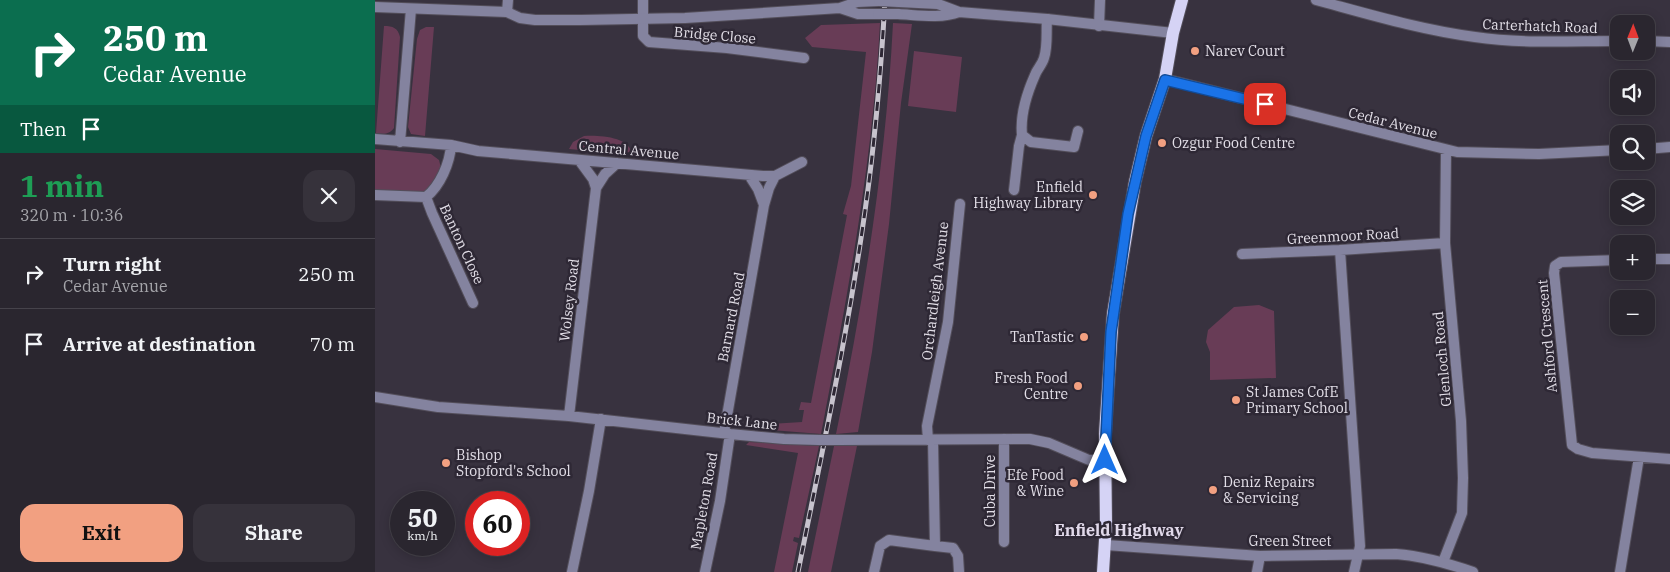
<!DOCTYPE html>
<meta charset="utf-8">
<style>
body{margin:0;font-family:"IBM Plex Serif",serif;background:#36323b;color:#f1f3f6;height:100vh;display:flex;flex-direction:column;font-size:19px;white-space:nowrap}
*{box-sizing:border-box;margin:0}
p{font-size:16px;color:#a5a5aa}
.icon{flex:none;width:28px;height:28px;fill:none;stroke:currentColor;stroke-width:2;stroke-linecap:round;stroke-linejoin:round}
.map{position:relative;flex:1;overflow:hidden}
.side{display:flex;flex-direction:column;background:#2a262f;width:375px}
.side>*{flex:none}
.top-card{background:#0b6e4f;color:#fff;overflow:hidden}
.needle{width:32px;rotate:1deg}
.fabs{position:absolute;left:1235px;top:15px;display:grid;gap:10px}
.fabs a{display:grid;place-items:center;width:45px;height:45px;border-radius:10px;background:#2a262f;box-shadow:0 2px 12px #0003,0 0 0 1px #46434b;font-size:25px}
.speed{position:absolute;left:15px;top:491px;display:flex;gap:10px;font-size:25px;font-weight:700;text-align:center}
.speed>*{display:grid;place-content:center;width:65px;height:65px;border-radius:50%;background:#2a262f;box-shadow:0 2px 12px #0003,0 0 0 1px #46434b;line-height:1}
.speed small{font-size:12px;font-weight:400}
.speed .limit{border:8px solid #d22;background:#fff;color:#111}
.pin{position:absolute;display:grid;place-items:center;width:42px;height:42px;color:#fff;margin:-21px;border-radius:10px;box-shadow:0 2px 8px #0006}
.me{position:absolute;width:55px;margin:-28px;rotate:0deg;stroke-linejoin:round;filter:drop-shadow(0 0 4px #0008)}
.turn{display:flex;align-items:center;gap:18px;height:105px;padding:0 20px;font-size:22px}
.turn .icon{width:65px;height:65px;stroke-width:2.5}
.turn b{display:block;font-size:35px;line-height:42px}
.then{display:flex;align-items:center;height:48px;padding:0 20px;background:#0003;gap:10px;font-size:19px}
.round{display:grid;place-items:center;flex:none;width:52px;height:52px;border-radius:15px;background:#36323b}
.head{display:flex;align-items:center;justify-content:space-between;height:85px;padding:0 20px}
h1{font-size:30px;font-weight:700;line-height:38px;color:#1e9e55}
.button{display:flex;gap:10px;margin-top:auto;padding:10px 20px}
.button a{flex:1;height:58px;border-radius:15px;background:#f2a081;color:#111;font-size:20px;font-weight:700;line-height:58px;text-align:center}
.button a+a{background:#36323b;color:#f1f3f6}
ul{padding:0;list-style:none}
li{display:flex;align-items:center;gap:15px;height:70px;padding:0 20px;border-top:1px solid #46434b}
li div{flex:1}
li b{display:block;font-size:19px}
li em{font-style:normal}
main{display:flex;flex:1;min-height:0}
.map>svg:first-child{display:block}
.green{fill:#683c56}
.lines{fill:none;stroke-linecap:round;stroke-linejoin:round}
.minor-casing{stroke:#534e5a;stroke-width:12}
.tertiary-casing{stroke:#534e5a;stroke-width:12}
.primary-casing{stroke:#534e5a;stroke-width:14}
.minor{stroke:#84839f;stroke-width:10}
.tertiary{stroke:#84839f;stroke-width:10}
.primary{stroke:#d5d3f5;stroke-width:12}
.rail-casing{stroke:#c7c3cd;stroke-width:5}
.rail{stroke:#2e2835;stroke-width:3;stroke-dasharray:9;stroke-linecap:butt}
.minor-bridge-casing{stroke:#534e5a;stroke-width:12;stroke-linecap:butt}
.tertiary-bridge-casing{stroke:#534e5a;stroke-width:12;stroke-linecap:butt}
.minor-bridge{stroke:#84839f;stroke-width:10}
.tertiary-bridge{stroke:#84839f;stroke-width:10}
.route-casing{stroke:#114b97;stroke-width:12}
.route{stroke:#1a73e8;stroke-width:9}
.poi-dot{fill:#f2a081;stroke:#2e2835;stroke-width:2}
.labels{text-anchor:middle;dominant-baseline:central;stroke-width:5;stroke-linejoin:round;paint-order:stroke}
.street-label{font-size:14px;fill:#e3dfe8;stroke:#2e2835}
.poi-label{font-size:14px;fill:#e3dfe8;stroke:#2e2835;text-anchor:start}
.quarter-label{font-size:16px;font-weight:bold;fill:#e1d9ea;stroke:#2e2835}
</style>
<main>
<section class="side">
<div class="top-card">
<div class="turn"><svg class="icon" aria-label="right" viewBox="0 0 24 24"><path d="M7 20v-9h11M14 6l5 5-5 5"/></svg><div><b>250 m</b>Cedar Avenue</div></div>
<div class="then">Then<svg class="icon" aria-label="arrive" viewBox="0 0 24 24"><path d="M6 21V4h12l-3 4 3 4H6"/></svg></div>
</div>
<div class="head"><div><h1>1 min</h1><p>320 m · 10:36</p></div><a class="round"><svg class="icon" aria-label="close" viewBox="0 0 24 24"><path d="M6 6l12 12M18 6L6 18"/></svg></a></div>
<ul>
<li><svg class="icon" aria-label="right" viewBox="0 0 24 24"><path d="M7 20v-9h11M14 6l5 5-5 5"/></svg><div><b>Turn right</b><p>Cedar Avenue</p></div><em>250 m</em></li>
<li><svg class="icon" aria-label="arrive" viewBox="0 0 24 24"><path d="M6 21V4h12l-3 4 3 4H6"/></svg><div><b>Arrive at destination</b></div><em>70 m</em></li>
</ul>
<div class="button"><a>Exit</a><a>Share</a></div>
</section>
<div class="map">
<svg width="1295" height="572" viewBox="0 0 1295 572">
<rect width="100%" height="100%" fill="#38323f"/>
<path class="green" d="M505,23C498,161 472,298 446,434L370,428L380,425L427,422L429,410H424L426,402L436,403L472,215L468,214L476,186L491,52L437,47L430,38L446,25Z
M518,23L537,24L526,103L514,224L497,352L483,432L461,434C489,299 511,161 518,23Z
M9,26C18,26 23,28 25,37L19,128C14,135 8,134 1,133Z
M51,27H59L50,136L36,134L33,127L42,39L45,30Z
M539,51L587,57L581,112L533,106Z
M209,136C222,135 256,136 257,155L194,149L198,142Z
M0,149L56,154L64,160L66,168L55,186L48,193L0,190Z
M884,305L899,311L901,378L835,380V352L831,342L833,330L859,307Z
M374,442L444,446L424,538L419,537L418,541L423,543L417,572H399L423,453L371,445Z
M459,446H482L456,572H433Z"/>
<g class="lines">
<defs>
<path id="minor" d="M268,0V36L274,42L352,48L429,58
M132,12L133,0
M672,19C671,32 673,46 669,58C667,65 662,69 660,75C652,93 645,115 647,135L656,142L699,147L703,131
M724,26L725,0
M790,79L1082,152L1164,154L1244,150
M0,139L76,145L103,151L388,176H400L427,162
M25,142L36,9
M1271,149L1295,147
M204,160L218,179L221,188
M374,175L383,189L389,205
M639,190L644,146L647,135
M0,195L51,197C65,186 75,163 76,145
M51,197L57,213L98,303
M965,250L985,546L979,572
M867,254L965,250L1070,243
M1271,259H1295
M1244,260L1186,262L1180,266L1179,273L1197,445L1203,449L1217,453L1295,459
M0,397L63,407L194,416L355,434L409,439L444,440
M194,416L221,188L230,174L242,163
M349,433L389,205L394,188L400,176
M629,439V542
M463,440L655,439L674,443L714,460H730
M553,440L552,426L573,322L585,204
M560,546L578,548L583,556L584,572
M1068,562L1087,513L1088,478L1086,421L1070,243L1071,150
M197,572L214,491L226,419
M330,572L345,501L355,434
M499,572L505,546L514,540L560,546L558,440
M882,572L885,556
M1245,572L1264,457"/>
<path id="tertiary" d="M941,0C993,14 1046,30 1100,37C1147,44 1196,41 1244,41
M524,2L563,4L584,12L672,19L798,33
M0,7L132,12L145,18L160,20H206L310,18L465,8L482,2L504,1
M465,8L483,14H503
M523,14C543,15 565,19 584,12
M1271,41L1295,42
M731,545L885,556L1021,554C1048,556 1072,563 1098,572"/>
<path id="primary" d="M728,572L731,524L730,434L738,314L760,182L771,136L790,79L798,33L807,0"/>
</defs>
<use href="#minor" class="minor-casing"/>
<use href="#tertiary" class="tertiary-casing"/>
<use href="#primary" class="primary-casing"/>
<use href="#minor" class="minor"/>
<use href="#tertiary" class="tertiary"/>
<use href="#primary" class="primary"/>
<defs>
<path id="rail" d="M423,572C447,452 473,332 490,211C500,141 506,71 510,0"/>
</defs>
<use href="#rail" class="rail-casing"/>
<use href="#rail" class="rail"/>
<defs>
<path id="minor-bridge" d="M444,440H463"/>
<path id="tertiary-bridge" d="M504,1L524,2
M503,14H523"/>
</defs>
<use href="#minor-bridge" class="minor-bridge-casing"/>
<use href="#tertiary-bridge" class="tertiary-bridge-casing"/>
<use href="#minor-bridge" class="minor-bridge"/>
<use href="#tertiary-bridge" class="tertiary-bridge"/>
</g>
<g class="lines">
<defs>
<path id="route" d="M730,460L736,332L753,214L771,136L790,80L890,104"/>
</defs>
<use href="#route" class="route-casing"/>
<use href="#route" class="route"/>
</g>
<g class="poi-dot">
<circle cx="820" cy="51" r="5"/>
<circle cx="787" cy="143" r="5"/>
<circle cx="718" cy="195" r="5"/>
<circle cx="709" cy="337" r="5"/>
<circle cx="703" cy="386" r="5"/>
<circle cx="861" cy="400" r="5"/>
<circle cx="71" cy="463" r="5"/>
<circle cx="699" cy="483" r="5"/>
<circle cx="838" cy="490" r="5"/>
</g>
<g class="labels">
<g class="street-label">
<text transform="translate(1165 26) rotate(2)">Carterhatch Road</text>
<text transform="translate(340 35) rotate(5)">Bridge Close</text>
<text transform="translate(1018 123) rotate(14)">Cedar Avenue</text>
<text transform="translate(254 150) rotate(5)">Central Avenue</text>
<text transform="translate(968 236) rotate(-3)">Greenmoor Road</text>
<text transform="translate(87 244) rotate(65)">Banton Close</text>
<text transform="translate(560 291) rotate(-83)">Orchardleigh Avenue</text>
<text transform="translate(194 300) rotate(-83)">Wolsey Road</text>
<text transform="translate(356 317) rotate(-79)">Barnard Road</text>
<text transform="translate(1172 336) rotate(-95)">Ashford Crescent</text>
<text transform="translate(1067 359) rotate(-95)">Glenloch Road</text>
<text transform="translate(367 421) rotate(6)">Brick Lane</text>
<text transform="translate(615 491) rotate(-90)">Cuba Drive</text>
<text transform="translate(329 501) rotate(-80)">Mapleton Road</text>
<text x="915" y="541">Green Street</text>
</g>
<g class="poi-label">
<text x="830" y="51">Narev Court</text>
<text x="797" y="143">Ozgur Food Centre</text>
<text x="708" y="187" text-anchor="end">Enfield<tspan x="708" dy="16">Highway Library</tspan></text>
<text x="699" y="337" text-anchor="end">TanTastic</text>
<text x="693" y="378" text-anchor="end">Fresh Food<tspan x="693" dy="16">Centre</tspan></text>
<text x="871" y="392">St James CofE<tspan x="871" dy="16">Primary School</tspan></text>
<text x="81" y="455">Bishop<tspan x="81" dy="16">Stopford's School</tspan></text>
<text x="689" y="475" text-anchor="end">Efe Food<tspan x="689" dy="16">&amp; Wine</tspan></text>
<text x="848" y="482">Deniz Repairs<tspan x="848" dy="16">&amp; Servicing</tspan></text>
</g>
<g class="quarter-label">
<text x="744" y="530">Enfield Highway</text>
</g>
</g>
</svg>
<div class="fabs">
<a><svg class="needle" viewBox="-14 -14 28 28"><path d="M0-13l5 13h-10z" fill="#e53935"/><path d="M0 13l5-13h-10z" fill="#a5a5aa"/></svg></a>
<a><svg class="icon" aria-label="sound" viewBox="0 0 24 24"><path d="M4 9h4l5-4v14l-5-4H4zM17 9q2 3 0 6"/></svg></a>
<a><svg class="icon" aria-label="search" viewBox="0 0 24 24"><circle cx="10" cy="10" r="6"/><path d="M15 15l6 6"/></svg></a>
<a><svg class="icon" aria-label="layers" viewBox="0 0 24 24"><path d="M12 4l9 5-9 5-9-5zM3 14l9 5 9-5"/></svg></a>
<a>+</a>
<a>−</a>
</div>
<div class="speed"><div>50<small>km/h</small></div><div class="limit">60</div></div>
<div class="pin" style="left:890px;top:104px;background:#d93025"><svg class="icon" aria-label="arrive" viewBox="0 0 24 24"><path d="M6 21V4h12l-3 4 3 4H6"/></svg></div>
<svg class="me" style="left:730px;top:460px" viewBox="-20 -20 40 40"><path d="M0-17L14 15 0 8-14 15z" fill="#1a73e8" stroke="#fff" stroke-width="4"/></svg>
</div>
</main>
